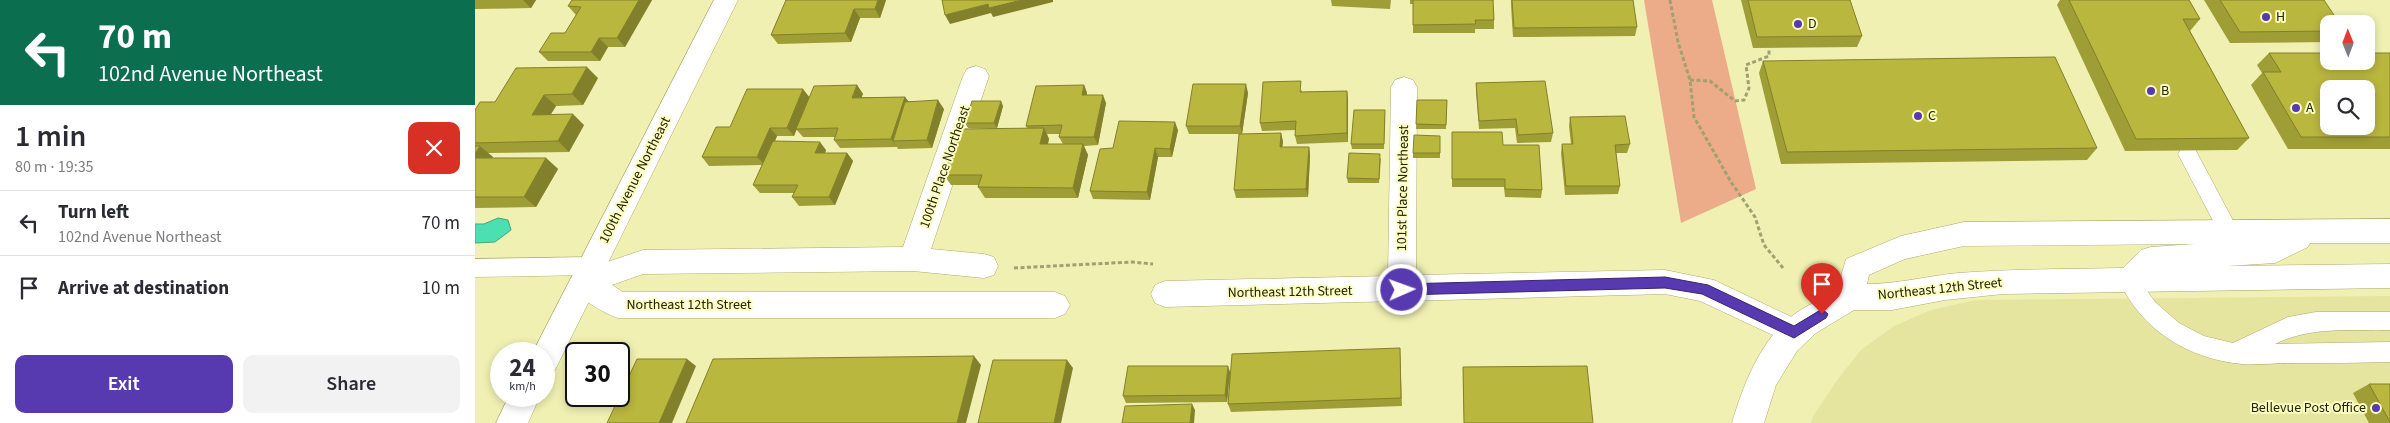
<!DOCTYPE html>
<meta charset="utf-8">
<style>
body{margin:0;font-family:"Source Sans 3",sans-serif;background:#f2f2f3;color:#2b2b33;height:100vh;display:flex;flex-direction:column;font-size:19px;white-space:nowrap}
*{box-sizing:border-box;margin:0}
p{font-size:16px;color:#7c7c81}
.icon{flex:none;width:28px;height:28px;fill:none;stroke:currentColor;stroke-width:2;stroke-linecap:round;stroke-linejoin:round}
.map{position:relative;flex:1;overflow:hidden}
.side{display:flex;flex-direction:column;background:#fff;width:475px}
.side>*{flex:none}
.guide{background:#0b6e4f;color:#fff;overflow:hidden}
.needle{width:32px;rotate:359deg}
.tools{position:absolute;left:1845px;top:15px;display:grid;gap:10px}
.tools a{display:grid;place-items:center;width:55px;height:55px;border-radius:10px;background:#fff;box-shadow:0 2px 8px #0003;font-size:25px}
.speed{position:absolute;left:15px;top:342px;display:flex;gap:10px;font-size:25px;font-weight:700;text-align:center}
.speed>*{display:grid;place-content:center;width:65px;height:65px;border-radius:50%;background:#fff;box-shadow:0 2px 8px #0003;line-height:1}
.speed small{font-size:12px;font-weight:400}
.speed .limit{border:2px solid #111;border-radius:8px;background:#fff;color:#111}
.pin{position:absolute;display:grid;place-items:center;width:42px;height:42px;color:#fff;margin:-51px -21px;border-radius:50% 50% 50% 0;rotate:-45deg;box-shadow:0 0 5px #0007}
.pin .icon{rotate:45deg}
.me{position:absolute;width:55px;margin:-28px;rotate:88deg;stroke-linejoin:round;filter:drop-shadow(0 0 4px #0008)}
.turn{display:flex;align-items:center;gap:18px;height:105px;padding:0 15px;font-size:22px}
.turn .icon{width:65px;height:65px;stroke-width:2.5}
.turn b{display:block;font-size:35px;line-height:42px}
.round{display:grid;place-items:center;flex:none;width:52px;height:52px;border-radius:10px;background:#f2f2f3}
.overview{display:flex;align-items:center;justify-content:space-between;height:85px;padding:0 15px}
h1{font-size:30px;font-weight:600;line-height:38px}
.button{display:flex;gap:10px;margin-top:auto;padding:10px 15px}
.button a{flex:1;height:58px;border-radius:10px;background:#5739b0;color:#fff;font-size:20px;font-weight:600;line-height:58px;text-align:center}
.button a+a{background:#f2f2f3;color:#2b2b33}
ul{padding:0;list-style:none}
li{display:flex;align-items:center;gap:15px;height:65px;padding:0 15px;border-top:1px solid #e1e1e2}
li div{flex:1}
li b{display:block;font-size:19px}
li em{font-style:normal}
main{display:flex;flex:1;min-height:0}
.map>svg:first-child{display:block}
.built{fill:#e5e59f}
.green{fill:#ecab89}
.water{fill:#4cdfb1;stroke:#40a77f}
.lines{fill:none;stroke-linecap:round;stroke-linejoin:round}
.service-casing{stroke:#abab6f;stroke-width:1}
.minor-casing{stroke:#abab6f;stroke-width:1}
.tertiary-casing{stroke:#abab6f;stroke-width:1}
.path{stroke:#a0a170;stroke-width:3;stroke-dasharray:4 2.5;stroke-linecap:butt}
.service{fill:#fff;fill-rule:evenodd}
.minor{fill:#fff;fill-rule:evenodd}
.tertiary{fill:#fff;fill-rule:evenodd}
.wall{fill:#9f9d35;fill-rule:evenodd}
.shaded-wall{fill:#82802b}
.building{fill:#b9b73e;stroke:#82802b;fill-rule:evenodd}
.route{fill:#5739b0;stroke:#392572}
.poi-dot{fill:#5739b0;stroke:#fcfdbe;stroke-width:2}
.labels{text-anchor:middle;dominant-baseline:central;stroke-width:4;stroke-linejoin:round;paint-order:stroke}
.poi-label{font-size:14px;fill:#23230a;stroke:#fcfdbe;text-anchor:start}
.street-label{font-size:14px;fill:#23230a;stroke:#fcfdbe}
</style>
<main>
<section class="side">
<div class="guide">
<div class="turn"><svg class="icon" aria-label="left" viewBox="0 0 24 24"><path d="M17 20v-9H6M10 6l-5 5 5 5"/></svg><div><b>70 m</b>102nd Avenue Northeast</div></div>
</div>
<div class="overview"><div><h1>1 min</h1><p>80 m · 19:35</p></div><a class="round" style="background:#d93025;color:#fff"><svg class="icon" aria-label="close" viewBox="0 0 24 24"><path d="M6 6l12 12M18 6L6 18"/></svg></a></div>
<ul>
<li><svg class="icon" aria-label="left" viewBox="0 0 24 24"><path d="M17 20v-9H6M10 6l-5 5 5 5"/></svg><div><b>Turn left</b><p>102nd Avenue Northeast</p></div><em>70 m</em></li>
<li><svg class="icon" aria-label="arrive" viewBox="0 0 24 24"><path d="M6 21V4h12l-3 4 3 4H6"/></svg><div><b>Arrive at destination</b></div><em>10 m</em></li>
</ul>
<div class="button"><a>Exit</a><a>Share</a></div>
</section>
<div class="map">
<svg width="1915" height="423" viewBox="0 0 1915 423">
<rect width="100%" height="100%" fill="#eff0b1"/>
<path class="built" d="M1915,296V423H1336L1338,416L1363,379L1386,350L1419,326L1456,310L1501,300Z"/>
<path class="green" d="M1169,0H1237L1281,189L1206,223Z"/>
<path class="water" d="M23,218L33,220L36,230L20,242L0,243V224H9Z"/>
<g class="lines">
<defs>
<path id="service" d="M1713,146L1720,149L1761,226L1764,232L1761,238L1754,241L1747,238L1703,154L1706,149Z
M116,257L123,260L126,266L123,272L116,275L0,277V259Z
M1654,272L1661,275L1680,302L1704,323L1729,336L1758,343L1813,317L1841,312H1915V330C1877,331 1836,326 1800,344L1915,342V362C1883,363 1852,363 1820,363C1802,363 1784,365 1767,364C1713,359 1667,330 1644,281L1647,275Z"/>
<path id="minor" d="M501,66L510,69L514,76L456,249L509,254L519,257L523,266L519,275L509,278L438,271L168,274L137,285L148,292H580L590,296L595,305L590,314L580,318H143C126,312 102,298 95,282L99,273L168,250L428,247L488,76L492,69Z
M929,77L938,80L942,87L941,275L1190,270L1239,280L1329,323L1334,332L1329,341L1319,345L1225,301L1190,294L932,301L927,303L923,301L690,307L680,303L676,294L680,285L690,281L913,276L916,87L920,80Z"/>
<path id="tertiary" d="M239,0H263L80,370L69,374V354H57Z
M1915,219V243H1835L1833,247L1800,263L1752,266L1915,264V288L1528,294L1470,300L1417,310H1379L1341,333L1322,351L1301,385L1289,423H1257C1267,388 1284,344 1313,319C1328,307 1346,299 1362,290L1371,259L1426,236L1489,222ZM1720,244L1676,247L1666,250L1648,268C1593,269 1538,269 1483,273C1452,276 1423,284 1392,284L1394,275L1430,259L1489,246Z
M34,396H65L53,423H21Z"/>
</defs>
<use href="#service" class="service-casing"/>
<use href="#minor" class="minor-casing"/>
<use href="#tertiary" class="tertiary-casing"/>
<path class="path" d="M1195,0L1203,42L1215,80L1219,117L1256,182L1280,217L1289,245L1308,268
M1215,80L1235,81L1260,101L1269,100L1274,88L1271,65L1294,56V48
M539,268L657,262L678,264"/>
<use href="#service" class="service"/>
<use href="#minor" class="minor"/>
<use href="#tertiary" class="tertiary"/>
</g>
<path class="wall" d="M0,0H61L56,8L0,9Z
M177,0L150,47H133L125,61H73L64,52L90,33L101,15L93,6Z
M311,0H411L405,18H385L376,42L303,44L296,35Z
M856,0H916L915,9L857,6Z
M935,0H1019L1018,2L1019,20V29H1000V33H938V4H935Z
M1036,0H1158L1162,27L1160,36L1038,37L1036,6Z
M1266,0H1375L1387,36L1382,47L1278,48Z
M1585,0H1714L1725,19L1715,31L1774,138L1762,150L1650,151L1582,5Z
M1729,0H1849L1854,24V42L1755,43Z
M1794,53H1915V149H1813L1776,85L1787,73L1782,65Z
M1288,61L1622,148L1612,160L1306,164L1284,73Z
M123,78L108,105L81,106L76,114L109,125L94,152L13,153L18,157L17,158H71L83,169L61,207L0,208V110L20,102Z
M1001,83L1078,133L1076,142L1042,143L1040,128L1004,129L1001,92Z
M382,85L388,94L386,97H430L433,101L469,109L457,148L423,149L422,147L365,148L359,140L360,137H328L321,129L319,136H302L300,141L351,150L350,153H372L378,161L360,205L324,206L317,197L319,193H285L278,185L287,165L234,166L227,157L255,127L334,97Z
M609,85L612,93V95L631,103L623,145L609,146L613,155L603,198H510L503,187L504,185H476L469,175L552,128L551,126ZM572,134H585L584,137L588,144H573L574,139Z
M827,90V92L872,91L873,100V142L822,144L820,136L821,130L787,131L785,123Z
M773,93L767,134H714L711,126Z
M942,100H972L971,129H941Z
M528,106L522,128H493L490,123Z
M910,115L909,149H877L876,144Z
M1095,117L1155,144L1152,153H1141L1145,186L1143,194L1090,195L1086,153L1087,144H1096L1094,126Z
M703,130L697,157H683L675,200L618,199L615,191L638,148Z
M977,132L1028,145L1067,190L1066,198L1030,197L1029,187H977Z
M806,133L808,142L807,147H834L835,155L833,197L761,198L759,190Z
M965,136V158H938V153Z
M906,158L904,183H873L872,178Z
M925,348L927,406L756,412L753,404L754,380L752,402L651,403L648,396L755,372Z
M988,367L1118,423H989Z
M1894,384H1915V423H1894L1878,393Z"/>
<path class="shaded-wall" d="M48,0H61L56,8Z
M164,0H177L150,47L142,38Z
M403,0H411L405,18L400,9Z
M547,0H578V2L518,17L516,13L475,24L470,15L513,4Z
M379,9L385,18L376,42L370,33Z
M124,38L133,47L125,61L116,52Z
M112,67L123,78L108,105L97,94Z
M771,84L773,93L767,134L765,126Z
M382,85L388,94L383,106L377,98Z
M609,85L612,93L610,104L607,95Z
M328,89L335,98L319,136L312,128Z
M872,91L873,100V142L872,133Z
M69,95L81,106L69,125L57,115Z
M628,95L631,103L623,145L619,137Z
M430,97L436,105L418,141L422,147L416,139Z
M463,100L469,109L457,148L452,140Z
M526,101L528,106L522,128L519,123Z
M98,114L109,125L94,152L83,141Z
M700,122L703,130L697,157L695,149Z
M295,128L302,136L290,165L282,157Z
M569,128L574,139L570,155L565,144Z
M806,133L808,142L806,155L805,147Z
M345,142L351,150L347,161L340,153Z
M608,144L613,155L603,198L598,188Z
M5,146L18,157L10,169L0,161V154Z
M834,147L835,155L833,197L831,189Z
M680,148L683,157L675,200L672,192Z
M372,153L378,161L360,205L354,197Z
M71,158L83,169L61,207L49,197Z
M499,356L506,365L491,423H482Z
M212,359L221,366L197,423H184Z
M592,360L598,368L586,423H579Z
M753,366L755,372L752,402L750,395Z
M717,404L720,410L719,423H715Z"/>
<path class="building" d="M97,0H164L142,38H124L116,52H64L76,33H90L106,7L93,6Z
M311,0H403L400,9H379L370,33L296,35Z
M467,0H547L514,8L513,4L470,15Z
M938,0H1018L1019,20H1000L1001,24L938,25Z
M1037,0H1158L1162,27L1039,28Z
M1273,0H1375L1387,36L1282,37Z
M1594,0H1714L1725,19H1708L1774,138L1661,139Z
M1745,0H1849L1865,24H1854V31L1765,32Z
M1794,53H1854V61H1891V53H1915V137H1826L1788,72H1806ZM1854,89H1891V126H1854Z
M1580,57L1622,148L1312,152L1288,61Z
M112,67L97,94L69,95L57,115L98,114L83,141L0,143V110L5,102H20L41,68Z
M826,81L825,92L872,91V133L820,136L821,121L785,123L788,82Z
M1070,81L1078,133L1043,135L1041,119L1004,121L1001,83Z
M718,84H771L765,126H711Z
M382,85L377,98L430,97L416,139L359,140L363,128L321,129L339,86Z
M609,85L607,95H628L619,137H584L587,125L551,126L561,86Z
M272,89H328L312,128H295L282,157H227L241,127H255Z
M463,100L452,140L418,141L430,102Z
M942,100H972L971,125L941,124Z
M497,101H526L519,123H490Z
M879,110H910L909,144H876Z
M1150,116L1155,144L1140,145L1145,186H1091L1087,144H1098L1095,117Z
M644,121L700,122L695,149L680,148L672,192L615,191L625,149L638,148Z
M569,128L565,144H608L598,188L503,187L507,175H469L484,129Z
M977,132H1027L1028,145H1064L1067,190L1030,189V179H977Z
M806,133L805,147H834L831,189L759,190L764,134Z
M939,135L965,136V153H938Z
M298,141L345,142L340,153H372L354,197H317L323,185H278Z
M0,146H5L0,154Z
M874,153L905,154L904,179L872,178Z
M0,158H71L49,197H0Z
M925,348L926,398L753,404L757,354Z
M499,356L482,423H211L238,359Z
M162,359H212L184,423H132Z
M518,360H592L579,423H503Z
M653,366H753L750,395L648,396Z
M1112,366L1118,423H989L988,367Z
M1894,384H1915V422Z
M717,404L715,423H647L650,406Z"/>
<path class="route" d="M1190,277L1233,285L1319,326L1347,309L1353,314L1351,318L1319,338L1227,294L1190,288L927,295L921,290L927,284Z"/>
<g class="poi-dot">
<circle cx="1791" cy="17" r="5"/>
<circle cx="1323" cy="24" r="5"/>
<circle cx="1676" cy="91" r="5"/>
<circle cx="1821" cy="108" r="5"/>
<circle cx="1443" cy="116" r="5"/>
<circle cx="1901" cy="408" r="5"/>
</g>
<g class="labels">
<g class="poi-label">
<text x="1801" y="17">H</text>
<text x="1333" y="24">D</text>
<text x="1686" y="91">B</text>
<text x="1831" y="108">A</text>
<text x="1453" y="116">C</text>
<text x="1891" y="408" text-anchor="end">Bellevue Post Office</text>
</g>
<g class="street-label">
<text transform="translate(470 167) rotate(-71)">100th Place Northeast</text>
<text transform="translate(160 180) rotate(-63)">100th Avenue Northeast</text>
<text transform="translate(928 188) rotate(-89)">101st Place Northeast</text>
<text transform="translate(1465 289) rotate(-6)">Northeast 12th Street</text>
<text transform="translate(815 292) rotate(-1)">Northeast 12th Street</text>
<text x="214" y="305">Northeast 12th Street</text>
</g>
</g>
</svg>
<div class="tools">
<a><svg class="needle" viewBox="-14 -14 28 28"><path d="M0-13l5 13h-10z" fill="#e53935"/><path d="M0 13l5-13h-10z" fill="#7c7c81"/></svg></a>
<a><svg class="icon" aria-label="search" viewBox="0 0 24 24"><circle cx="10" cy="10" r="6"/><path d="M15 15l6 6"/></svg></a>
</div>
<div class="speed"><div>24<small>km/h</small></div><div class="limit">30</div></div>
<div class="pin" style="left:1347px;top:314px;background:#d93025"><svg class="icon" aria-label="arrive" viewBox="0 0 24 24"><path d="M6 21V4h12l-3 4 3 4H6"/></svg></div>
<svg class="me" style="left:927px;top:290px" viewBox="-20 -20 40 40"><circle r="17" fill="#5739b0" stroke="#fff" stroke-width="3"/><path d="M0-11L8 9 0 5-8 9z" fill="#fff"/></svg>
</div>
</main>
